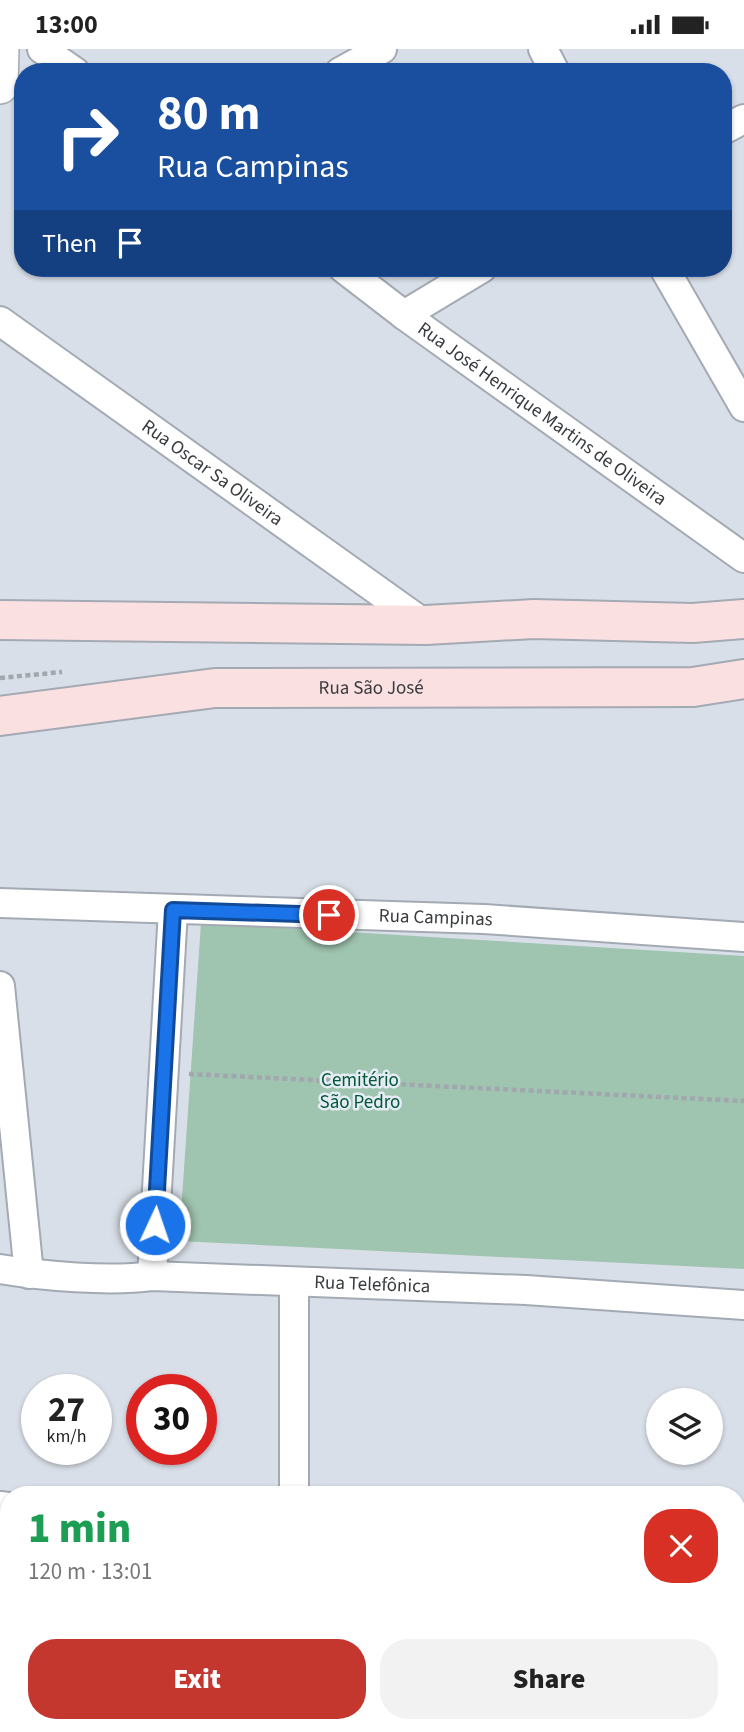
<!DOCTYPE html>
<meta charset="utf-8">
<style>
body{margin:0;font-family:"Source Sans 3",sans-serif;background:#f2f2f2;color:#222;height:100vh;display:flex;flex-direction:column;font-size:26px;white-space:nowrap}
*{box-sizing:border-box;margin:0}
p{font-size:23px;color:#767676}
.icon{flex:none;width:38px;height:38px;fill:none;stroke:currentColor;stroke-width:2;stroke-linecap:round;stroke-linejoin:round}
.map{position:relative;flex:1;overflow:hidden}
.drawer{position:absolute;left:0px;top:1437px;width:746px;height:247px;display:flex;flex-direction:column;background:#fff;border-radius:28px 28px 0 0;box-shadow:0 2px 5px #0004}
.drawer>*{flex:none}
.hud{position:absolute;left:14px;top:14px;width:718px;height:214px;border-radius:28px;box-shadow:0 2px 5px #0004;background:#1a4fa0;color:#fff;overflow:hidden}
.fabs{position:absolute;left:646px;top:1339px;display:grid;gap:14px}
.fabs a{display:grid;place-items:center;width:77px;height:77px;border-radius:50%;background:#fff;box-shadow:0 2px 5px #0004;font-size:35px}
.speed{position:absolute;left:21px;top:1325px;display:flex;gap:14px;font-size:35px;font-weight:700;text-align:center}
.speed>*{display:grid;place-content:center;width:91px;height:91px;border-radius:50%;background:#fff;box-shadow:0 2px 5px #0004;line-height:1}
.speed small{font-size:18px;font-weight:400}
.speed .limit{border:10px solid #d22;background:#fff;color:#111}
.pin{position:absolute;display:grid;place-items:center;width:60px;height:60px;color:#fff;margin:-30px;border:4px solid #fff;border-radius:50%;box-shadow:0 2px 7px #0007}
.me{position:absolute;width:77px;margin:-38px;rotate:3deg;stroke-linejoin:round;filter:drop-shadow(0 0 5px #0008)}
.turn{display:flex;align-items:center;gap:24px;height:147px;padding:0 28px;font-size:32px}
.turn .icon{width:91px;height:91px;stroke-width:2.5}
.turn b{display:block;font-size:49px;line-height:60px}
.then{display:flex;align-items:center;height:66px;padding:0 28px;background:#0003;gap:14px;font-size:26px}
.round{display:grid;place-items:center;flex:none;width:74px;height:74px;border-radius:28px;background:#f2f2f2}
.overview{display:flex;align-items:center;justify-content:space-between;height:119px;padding:0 28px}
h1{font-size:42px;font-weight:800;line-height:52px;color:#1e9e55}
.button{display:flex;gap:14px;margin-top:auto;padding:14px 28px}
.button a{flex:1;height:80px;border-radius:28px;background:#c4372f;color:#fff;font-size:28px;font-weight:800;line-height:80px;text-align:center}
.button a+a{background:#f2f2f2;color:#222}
.status{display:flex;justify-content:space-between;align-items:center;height:49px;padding:0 35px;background:#fff;direction:ltr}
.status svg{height:19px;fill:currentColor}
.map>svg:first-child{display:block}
.green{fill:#9fc4af}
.building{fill:#d5bae1;stroke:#9c979f;stroke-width:2}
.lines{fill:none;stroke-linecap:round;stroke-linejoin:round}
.minor-casing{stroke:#a4aab3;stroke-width:32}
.tertiary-casing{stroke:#a4aab3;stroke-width:38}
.secondary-casing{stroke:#a4aab3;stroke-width:42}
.path{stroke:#a2a7ae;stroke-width:4.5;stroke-dasharray:5 3.5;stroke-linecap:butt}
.minor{stroke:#fff;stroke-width:28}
.tertiary{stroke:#fff;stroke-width:35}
.secondary{stroke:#fae0e1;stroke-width:38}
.route-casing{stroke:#114b97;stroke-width:18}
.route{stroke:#1a73e8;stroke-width:12}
.labels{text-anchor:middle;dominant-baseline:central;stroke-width:5;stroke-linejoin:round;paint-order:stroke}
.street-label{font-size:19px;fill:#393c3f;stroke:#e6ecf5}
.park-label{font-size:19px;fill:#025838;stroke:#e6ecf5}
</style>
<div class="status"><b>13:00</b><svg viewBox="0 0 49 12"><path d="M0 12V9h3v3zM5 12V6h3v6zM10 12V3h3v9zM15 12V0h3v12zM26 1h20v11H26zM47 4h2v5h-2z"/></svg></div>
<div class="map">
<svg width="744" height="1683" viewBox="0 0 744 1683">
<rect width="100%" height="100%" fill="#d9dfe8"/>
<path class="green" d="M201,874L744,907V1220L179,1192Z"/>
<path class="building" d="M0,1626L9,1629V1675H40L39,1683H0Z"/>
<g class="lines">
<defs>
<g id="minor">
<path d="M42,0L75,23"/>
<path d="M543,0L555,23"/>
<path d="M340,23L382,0"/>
<path d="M723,81L744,70"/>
<path id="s1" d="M343,219L404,266L744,509"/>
<path d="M664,219L744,358"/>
<path d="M404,266L482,219"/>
<path id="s2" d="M0,272L426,576"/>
<path id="s3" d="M0,854L484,870L744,888"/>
<path d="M0,937L29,1225"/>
<path id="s4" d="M0,1220C43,1227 109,1233 152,1227L526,1241L744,1256"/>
<path d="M152,1227L173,861"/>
<path d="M294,1446V1234"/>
<path d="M0,1457L9,1458"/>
<path d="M737,1481H744"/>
<path d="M42,1683L44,1675"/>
</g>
<path id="tertiary" d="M0,37L1,0
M0,1536L9,1540
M360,1675L389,1683"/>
<g id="secondary">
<path d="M0,571L426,576L534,570L693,574L744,570"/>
<path id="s5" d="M0,667L215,639L693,638L744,630"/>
</g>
</defs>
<use href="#minor" class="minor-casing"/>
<use href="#tertiary" class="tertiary-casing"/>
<use href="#secondary" class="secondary-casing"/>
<path class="path" d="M0,629L62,623
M189,1025L744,1052"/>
<use href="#minor" class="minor"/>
<use href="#tertiary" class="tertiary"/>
<use href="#secondary" class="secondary"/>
</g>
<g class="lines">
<defs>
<path id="route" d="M155,1176L173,861L329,866"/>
</defs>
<use href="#route" class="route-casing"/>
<use href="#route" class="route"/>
</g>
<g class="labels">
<g class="street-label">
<text stroke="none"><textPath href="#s1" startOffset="247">Rua José Henrique Martins de Oliveira</textPath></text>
<text stroke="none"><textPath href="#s2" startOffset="261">Rua Oscar Sa Oliveira</textPath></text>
<text stroke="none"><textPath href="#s5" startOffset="373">Rua São José</textPath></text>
<text stroke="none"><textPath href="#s3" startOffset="436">Rua Campinas</textPath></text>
<text stroke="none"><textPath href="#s4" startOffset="373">Rua Telefônica</textPath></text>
</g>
<g class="park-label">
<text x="360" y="1031">Cemitério<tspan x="360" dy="22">São Pedro</tspan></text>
</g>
</g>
</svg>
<div class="fabs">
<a><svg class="icon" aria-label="layers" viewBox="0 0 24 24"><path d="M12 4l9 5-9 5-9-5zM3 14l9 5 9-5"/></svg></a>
</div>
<div class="speed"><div>27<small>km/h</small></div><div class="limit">30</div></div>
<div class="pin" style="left:329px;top:866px;background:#d93025"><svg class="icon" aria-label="arrive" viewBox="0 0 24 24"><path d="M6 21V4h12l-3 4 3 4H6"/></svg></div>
<svg class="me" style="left:155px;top:1176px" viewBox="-20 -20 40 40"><circle r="17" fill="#1a73e8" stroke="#fff" stroke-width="3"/><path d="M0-11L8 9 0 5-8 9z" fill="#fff"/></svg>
<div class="hud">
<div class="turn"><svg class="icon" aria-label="right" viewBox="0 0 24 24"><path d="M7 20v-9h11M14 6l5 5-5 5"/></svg><div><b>80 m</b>Rua Campinas</div></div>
<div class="then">Then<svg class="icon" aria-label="arrive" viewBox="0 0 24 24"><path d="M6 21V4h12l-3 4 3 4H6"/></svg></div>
</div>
<section class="drawer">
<div class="overview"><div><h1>1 min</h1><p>120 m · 13:01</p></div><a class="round" style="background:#d93025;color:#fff"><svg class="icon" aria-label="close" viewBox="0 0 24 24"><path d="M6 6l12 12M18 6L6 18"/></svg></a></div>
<div class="button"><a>Exit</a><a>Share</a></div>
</section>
</div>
